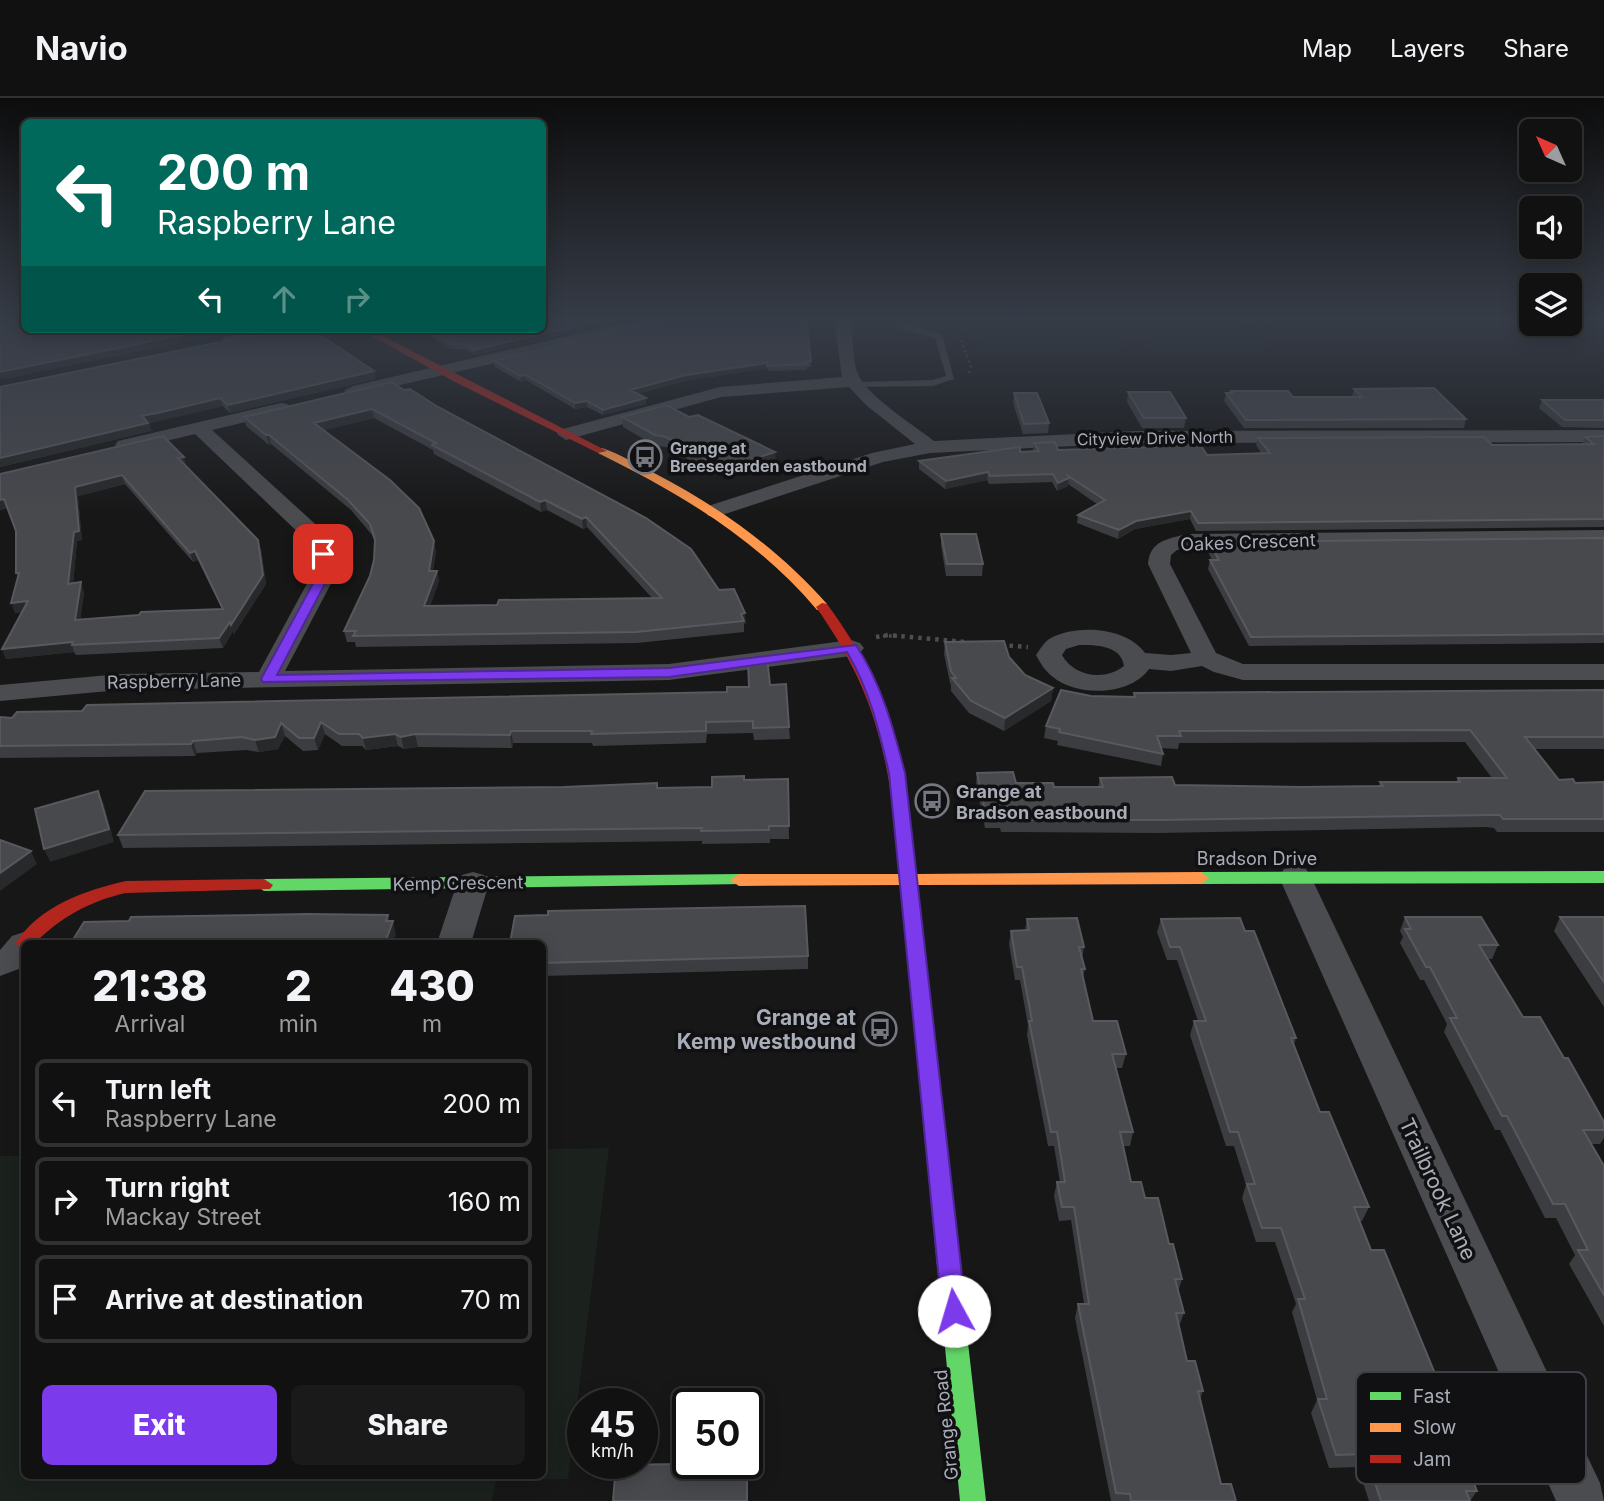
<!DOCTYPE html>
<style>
body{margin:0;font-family:Inter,sans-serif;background:#1a1a1a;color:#f1f3f6;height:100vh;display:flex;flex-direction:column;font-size:26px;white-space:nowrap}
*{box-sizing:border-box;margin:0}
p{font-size:23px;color:#9c9d9f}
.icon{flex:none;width:38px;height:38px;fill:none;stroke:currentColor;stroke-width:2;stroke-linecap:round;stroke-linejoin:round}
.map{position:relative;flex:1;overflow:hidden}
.sheet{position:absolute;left:21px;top:842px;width:525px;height:539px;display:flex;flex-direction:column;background:#111;border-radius:10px;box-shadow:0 4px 18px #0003,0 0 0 2px #303131}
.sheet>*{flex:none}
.banner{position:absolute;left:21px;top:21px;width:525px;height:214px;border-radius:10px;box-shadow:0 4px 18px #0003,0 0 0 2px #303131;background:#00695c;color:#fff;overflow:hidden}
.needle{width:46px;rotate:315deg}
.fabs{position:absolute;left:1519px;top:21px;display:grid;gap:14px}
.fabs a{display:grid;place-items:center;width:63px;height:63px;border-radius:10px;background:#111;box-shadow:0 4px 18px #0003,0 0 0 2px #303131;font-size:35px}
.speed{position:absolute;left:567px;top:1290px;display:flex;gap:14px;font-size:35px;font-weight:700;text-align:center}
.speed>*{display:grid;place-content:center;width:91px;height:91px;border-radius:50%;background:#111;box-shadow:0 4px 18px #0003,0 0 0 2px #303131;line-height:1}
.speed small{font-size:18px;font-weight:400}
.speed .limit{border:4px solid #111;border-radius:10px;background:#fff;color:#111}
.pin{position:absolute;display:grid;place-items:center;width:60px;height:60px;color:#fff;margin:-30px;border-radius:14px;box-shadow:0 4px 10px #0006}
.me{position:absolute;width:77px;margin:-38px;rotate:354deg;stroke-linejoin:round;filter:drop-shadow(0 0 5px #0008)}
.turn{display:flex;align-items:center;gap:24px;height:147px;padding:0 21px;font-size:32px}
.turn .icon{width:91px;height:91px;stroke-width:2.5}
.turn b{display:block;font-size:49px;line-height:60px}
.lanes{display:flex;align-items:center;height:66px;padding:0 21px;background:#0003;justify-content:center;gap:35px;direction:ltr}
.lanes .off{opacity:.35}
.eta{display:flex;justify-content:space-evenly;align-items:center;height:119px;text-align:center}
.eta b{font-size:42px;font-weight:800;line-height:49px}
.primary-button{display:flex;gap:14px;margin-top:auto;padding:14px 21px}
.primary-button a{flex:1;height:80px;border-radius:10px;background:#7c3aed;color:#fff;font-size:28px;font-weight:800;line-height:80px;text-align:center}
.primary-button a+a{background:#1a1a1a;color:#f1f3f6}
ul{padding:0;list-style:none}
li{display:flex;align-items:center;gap:21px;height:88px;margin:0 14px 10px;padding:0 7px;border:4px solid #303131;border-radius:10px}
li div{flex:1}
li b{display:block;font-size:26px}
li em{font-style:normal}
header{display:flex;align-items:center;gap:42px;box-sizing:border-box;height:98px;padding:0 35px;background:#111;border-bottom:2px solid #303131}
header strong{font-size:33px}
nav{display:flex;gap:38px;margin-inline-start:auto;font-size:24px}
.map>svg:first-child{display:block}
.green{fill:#1b211c}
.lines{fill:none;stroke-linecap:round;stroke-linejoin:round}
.path-far2{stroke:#4d4e52;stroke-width:2.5;stroke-dasharray:2 3.5;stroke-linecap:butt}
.path-far1{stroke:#4d4e52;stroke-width:3.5;stroke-dasharray:2.5 3.5;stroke-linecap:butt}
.path{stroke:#4d4e52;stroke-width:4.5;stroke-dasharray:3.5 5;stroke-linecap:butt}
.lane{fill:#4b4c50;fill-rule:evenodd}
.street{fill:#4b4c50;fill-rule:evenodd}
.fast{fill:#63d668;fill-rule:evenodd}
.slow{fill:#ff974d;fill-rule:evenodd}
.jam{fill:#b3261e;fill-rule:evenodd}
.wall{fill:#3c3d40;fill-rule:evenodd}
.shaded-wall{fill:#28292a}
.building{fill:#48494d;stroke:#57595e;stroke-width:2;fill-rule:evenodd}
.route{fill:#7c3aed;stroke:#51269a;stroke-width:2}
.labels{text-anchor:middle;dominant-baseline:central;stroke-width:7;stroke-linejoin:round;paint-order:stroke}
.far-street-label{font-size:16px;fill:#a8adb8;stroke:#111113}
.far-poi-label{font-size:16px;font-weight:bold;fill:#a8adb8;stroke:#111113;text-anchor:start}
.street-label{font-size:18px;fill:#a8adb8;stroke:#111113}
.poi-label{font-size:18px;font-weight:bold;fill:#a8adb8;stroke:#111113;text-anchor:start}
.near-poi-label{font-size:21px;font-weight:bold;fill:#a8adb8;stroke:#111113;text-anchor:end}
.near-street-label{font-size:21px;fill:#a8adb8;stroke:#111113}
.key{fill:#111113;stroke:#3e4045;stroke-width:2}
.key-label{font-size:19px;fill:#a8adb8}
</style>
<header>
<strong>Navio</strong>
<nav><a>Map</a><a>Layers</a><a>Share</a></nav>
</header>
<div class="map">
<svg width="1604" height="1403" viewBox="0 0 1604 1403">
<rect width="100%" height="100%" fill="#171717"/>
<path class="green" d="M1009,220H1102L1123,257H986L978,254L977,246L984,242L944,226H1008Z
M1141,235H1248L1266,255L1155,256Z
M609,1050L568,1381L496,1382L492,1403H0V1058H24V1377H542L543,1051Z"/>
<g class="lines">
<path class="path-far2" d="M1241,222L1339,220
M961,242L971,269L969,276"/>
<path class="path-far1" d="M883,538H897"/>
<path class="path" d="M876,539L888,537L965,544
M1001,547L1028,549"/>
<path class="lane" d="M893,220H901L903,225L942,236L954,281L933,288L854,289V285L857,284L932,282L946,278L935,240L896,229Z"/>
<path class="street" d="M646,220H675L667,225L353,298L344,293L353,288Z
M834,220H850C854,238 852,258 857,274C866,298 914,327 934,343L1136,333L1604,332V344L1136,345L930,355L883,364L716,419L708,418L705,413L708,408L872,355L915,346L866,307L849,289L721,299L566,342L557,336L559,332L720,289L842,279Z
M261,231H293L291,234L230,247L222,242L224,239Z
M281,305L287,306L290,310L287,314L212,332L324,434L334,456V480L285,573L669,566L851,542L860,545L864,550L860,555L851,558L669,582L120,592L0,603V587L120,576L259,574L310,480L312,456L306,442L195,336L125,353L115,347L118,343Z
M1604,432V446L1187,450L1177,452L1171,457L1170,466L1216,555L1243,566H1604V582H1243L1214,574L1202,568L1171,573L1149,571C1130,598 1077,599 1053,579C1045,573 1041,566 1036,557C1040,551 1045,543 1051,540C1077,526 1127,529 1145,555L1171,557L1191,555L1148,466C1150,443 1167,441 1187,436ZM1079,547C1096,547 1121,547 1124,568C1105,583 1074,579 1062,557L1066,551Z
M1295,768L1306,771L1311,779L1600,1385L1604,1403H1556L1279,779L1284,771Z
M473,774L484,777L489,785L471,845H437L457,785L462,777Z
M24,834L36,838L41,845H24V869L0,878V852L12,838Z"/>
<path class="fast" d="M1604,773V785L1201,786L1193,780L1201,774Z
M739,776L748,782L745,786L264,793L255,787L264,781Z
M934,1025L941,1028L944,1034L986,1403H960L924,1034L927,1028Z"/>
<path class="slow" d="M602,350C620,356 638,367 656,376C721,410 778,451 827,506V512H817C757,441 681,396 598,355V351Z
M901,705L909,710L916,776L1201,774L1209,780L1201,786L917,787L944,1034L941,1040L934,1043L927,1040L924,1034L900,787L739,788L730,782L739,776H899L893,710Z"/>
<path class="jam" d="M359,231H369L607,353L598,355L455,284Z
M822,505L827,506C875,571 897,630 909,710L907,713L901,715L893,710C882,629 863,576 816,509Z
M264,781L273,787L270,791L126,795C90,803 61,819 35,845H24V851L19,849L16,845C39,808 86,792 126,783Z"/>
</g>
<path class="wall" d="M542,220H633L475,257L464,251H451L417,231H542Z
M667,222L811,263V269H807V272L768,273L767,270L686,283L637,296L646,306L603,317L587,309L575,311L526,282L521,284L495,269L494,263Z
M374,273L375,281L230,315L223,308L149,325L151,333L0,369V289Z
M392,284L719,492L734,491L746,526H744V534L637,545L356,549L355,544H347L344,533L370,478L374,462L375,445L372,437L351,412L271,346L269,347L246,328L244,319ZM374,320L433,352L434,356L541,414L547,412L583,431L587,429L653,501L497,507L430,508L439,483L437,473H433L436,453L324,332Z
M1354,291L1466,321L1464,330H1244L1224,303L1226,295H1231V293L1293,299H1352Z
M1128,294L1186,320L1184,330H1142L1127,304Z
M1014,295L1049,325L1048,335L1023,336L1013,305Z
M1542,302H1604V330L1562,329L1539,310Z
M622,319H689L776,364L731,378L724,374L716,377L666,349L656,348L623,329Z
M1604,338V429L1196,433L1190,421L1135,431L1118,441L1077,425L1078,417L1097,406L1068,386V388L1057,393L1052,384L989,386L987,382L945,391L919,371V363L1033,353L1034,345L1058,352L1153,349V340L1207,357L1262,356L1256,347L1258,340L1492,347L1582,346L1585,339Z
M186,367L185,368L261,451L266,486L234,536L233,533L223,550L76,557L74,554L6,561L2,551L23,514L15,515L18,478L16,475V433L7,410L0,412V376ZM125,386L193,464L198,462L222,511L80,522L84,494L73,486L77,443L82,442L78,398Z
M941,436L983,466L982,478H946L941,447Z
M1604,440V545L1249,548L1208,471L1210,462H1212L1207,452L1209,444Z
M945,544L1009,559L1025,577L1053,590L1051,603L1004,633L969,615L951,593V587L950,585L944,556Z
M770,587L789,629L790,641L754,642L753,635L707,636L706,645L593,648L592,645H513L512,650L418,649L404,651L398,648L366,652L362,648H342L325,636L318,652L303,653L285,638L278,651L259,654L246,652L197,655L195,658L0,660V619L12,620L82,613L727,594L749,589Z
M1604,592V651H1535L1559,682L1575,685L1604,684V734H1497L1494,730L1486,729L1157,735L1001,734L1000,730H985L976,687L977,675L1016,685L1054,689H1098L1100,680L1175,687L1300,689L1379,688L1380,684H1456L1458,680H1492L1465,644L1179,645L1178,651L1161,650L1163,656L1161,668L1057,647L1058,643L1044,640L1046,628L1091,598L1133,599L1134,595Z
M788,681L789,741H770V745L702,746V743L123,750L118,737L712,689L744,682Z
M1405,819L1498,847L1492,861H1487L1523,919L1604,1024V1040L1600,1046H1591L1604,1068V1228L1569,1166L1575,1157L1556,1120H1545L1500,1032H1495L1444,934L1447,926L1424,882H1420L1400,845L1403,839L1400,833Z
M1560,819H1604V909L1554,833Z
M1027,821L1084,849L1082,861L1085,871L1083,879L1093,923L1126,956L1122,970H1116L1133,1034L1130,1048H1123L1131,1084L1145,1100L1169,1146L1182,1181L1178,1194L1184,1215L1179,1228L1187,1263L1203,1293L1200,1301L1221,1386L1236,1403H1111L1075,1220L1078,1206H1084L1071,1122L1059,1123L1054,1098L1057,1084H1060L1054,1048H1048L1027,937L1028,927L1020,882H1015L1009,846L1011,833L1025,832Z
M1161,821L1245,833L1296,940L1294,946L1320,1014L1369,1109L1362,1123H1360L1371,1152L1457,1329L1453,1335L1477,1393L1470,1403H1369L1358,1369L1329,1370L1311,1315L1317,1302L1292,1214L1296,1206L1275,1144H1256L1242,1100L1246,1087L1234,1048H1226L1190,937L1194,923H1198L1177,862H1167L1157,834Z
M542,845L808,858V871L542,878Z"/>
<path class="shaded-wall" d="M611,220H633L475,257L474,252Z
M212,231H249L0,282V274Z
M767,265V270L686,283L631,298L630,292L686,277Z
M374,273L375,281L230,315L228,307Z
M526,277V282L521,284L520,278Z
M220,300L223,308L149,325L151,333L0,369V360L142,318Z
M646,300V306L603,317V312Z
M587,303V309L575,311V305Z
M372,311L374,320L317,334L314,325Z
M266,337H269L271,346L269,347Z
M775,354L776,364L731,378V368Z
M184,359L186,367L180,369L178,360Z
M723,363L724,374L716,377L715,366Z
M988,374L987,382L945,391L946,383Z
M122,377L125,386L78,398L82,442L77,443L72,496L68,486L75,389Z
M1069,380L1068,388L1057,393L1058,385Z
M4,401L8,410L0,412V402Z
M545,402L547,412L541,414L540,404Z
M1191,413L1190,421L1135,431L1118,441L1119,432L1136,423Z
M586,419L587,429L583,431L582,421Z
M258,442L261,451L266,486L234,536L231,527Z
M434,443L436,453L431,484L429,473Z
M195,453L198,462L193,464L190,455Z
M437,473L439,483L426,519L424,508Z
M81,484L84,494L79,532L75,522Z
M28,503L32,512L15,515L11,505Z
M745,515L746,526H744V523L741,516Z
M230,524L233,533L223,550L219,540Z
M73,544L72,547L74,554L6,561L2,551Z
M1053,590L1051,603L1004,633L1005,620Z
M321,624L325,636L318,652L314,640Z
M281,625L285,638L278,651L259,654L255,642Z
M511,633L513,645L512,650L510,637Z
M395,636L398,648L366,652L363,640Z
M415,636L418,649L404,651L401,639Z
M193,643L197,655L195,658L191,646Z
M98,693L104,706L114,744L50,764L44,751Z
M31,753L37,766L0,793V775Z
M388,817L391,828L393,823L396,837L393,845H385L386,823Z"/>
<path class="building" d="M542,220H611L474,252L463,246H450L425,231H542Z
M671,220H806L811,263L806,264L807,266L767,268V265L686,277L630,292L646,300L603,312L587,303L575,305L526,277L520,278L494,263L667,222Z
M24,221V231H212L0,274V226Z
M284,231H311L374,273L228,307L220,300L162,314L142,318L148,325L0,360V289Z
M392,284L404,292L410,291L438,309L646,420L691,451L719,492L734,491L745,515L741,516L744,523L636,534L353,538L356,533H344L370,478L374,462L375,442L370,426L348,402L269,337H266L244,319ZM372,311L436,345L432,347L540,404L545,402L582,421L586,419L662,500L499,502L497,507L424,508L437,473H429L434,443L419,410L390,382L314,325Z
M1434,290L1466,321L1246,322L1226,295H1233L1231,293H1288L1293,299H1362L1354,291Z
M1128,294H1170L1186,320H1144Z
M1014,295H1037L1049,325L1024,326Z
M1542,302H1604V322H1565Z
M666,307L689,319L698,317L775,354L731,368L723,363L715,366L666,339L655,337L622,319Z
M163,338L184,359L178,360L258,442L263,477L231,527L230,524L219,540L72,547L73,544L2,551L28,503L11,505L19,475H16V433L4,401L0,402V376ZM122,377L190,455L195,453L223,511L141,514L139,517L75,522L81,484L68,486L74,434L79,433L75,389Z
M1604,338V421L1198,425L1191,413L1136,423L1119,432L1078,417L1105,402L1068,378L1069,380L1058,385L1053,376L990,378L988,374L946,383L919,363L1020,349V354L1039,353L1034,345L1055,344L1058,352L1158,349L1153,340H1196L1207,357L1270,355L1258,340L1484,339L1492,347L1594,346L1585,339Z
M941,436H976L983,466H947Z
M1604,440V536L1251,539L1210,462H1219L1209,444Z
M1004,543L1009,559L1025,577L1053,590L1005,620L971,603L952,580H956L951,573L945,544Z
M767,559L770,587L786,586L789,629L753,630V623L706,624V633L591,636L592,633H511L510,637L415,636L401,639L395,636L363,640L359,636H339L321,624L314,640H299L281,625L275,639L255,642L242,639L193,643L191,646L0,648V619L12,620L17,614L82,613L87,607L727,594V589H749L748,562Z
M1061,592L1091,598L1135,599L1134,595L1604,592V639H1525L1559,682L1573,681L1575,685L1604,684V721H1503L1500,717H1491L1159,722H1003L1002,717L986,718L977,675L1013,674L1016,685H1053L1054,689H1103L1100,680L1172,679L1175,687L1300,689L1383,688L1380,684H1460L1458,680H1507L1470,632L1179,633L1181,638H1157L1163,656L1059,634L1060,631L1046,628Z
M744,678V682L788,681L789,728H769V732L701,733L702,730L118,737L145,693L564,689L657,685V690L712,689V679Z
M98,693L109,731L44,751L35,711Z
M0,742L31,753L0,775Z
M805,808L808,858L542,865V845H510L515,818L548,817V813Z
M308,816L388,817L386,823H393L385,845H71L84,824L129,823L131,819Z
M1405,819H1481L1498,847H1479L1523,919H1540L1564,960H1568L1604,1024V1032H1583L1604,1068V1197L1578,1152H1588L1565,1106H1553L1507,1018H1502L1450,920H1457L1430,869H1426L1405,831H1411Z
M1560,819H1604V884Z
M1077,820L1084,849H1079L1085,871H1081L1093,923H1117L1126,956H1112L1133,1034H1120L1131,1084H1141L1145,1100H1158L1169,1146H1173L1182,1181H1175L1184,1215H1176L1187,1263H1195L1203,1293H1198L1221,1386H1231L1236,1403H1131L1130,1396L1116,1395L1078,1206H1089L1074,1109H1062L1057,1084H1065L1057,1034H1051L1029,923H1032L1022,869H1017L1011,833L1029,832L1027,821Z
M1240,820L1245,833H1254L1296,940H1291L1320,1014H1329L1369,1109H1354L1371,1152H1384L1457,1329H1451L1477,1393H1466L1470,1403H1381L1365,1356L1336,1357L1318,1301H1327L1298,1201H1305L1281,1130H1262L1247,1086H1255L1238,1034H1230L1194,923H1206L1180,849H1170L1161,821Z
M747,1364V1403H613L616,1367L747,1365Z"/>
<linearGradient id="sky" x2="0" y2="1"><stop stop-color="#0d0d0d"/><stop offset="0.53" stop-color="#363c47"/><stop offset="1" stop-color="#363c47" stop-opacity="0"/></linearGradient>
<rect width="1604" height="417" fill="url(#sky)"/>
<path class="route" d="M323,452L329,456L328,480L277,577L669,570L856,547C882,587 893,629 905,675L966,1213L962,1221L954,1224L945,1221L942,1213L889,675C879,632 870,593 847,554L669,579L263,584L261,581L316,480L317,456Z"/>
<defs>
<symbol id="bus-ring" viewBox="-11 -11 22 22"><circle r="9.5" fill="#111113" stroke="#757880" stroke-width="1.5"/><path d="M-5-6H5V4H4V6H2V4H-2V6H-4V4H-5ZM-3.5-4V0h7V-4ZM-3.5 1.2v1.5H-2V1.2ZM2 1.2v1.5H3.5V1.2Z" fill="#757880"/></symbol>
</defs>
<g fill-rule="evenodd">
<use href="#bus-ring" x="626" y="340" width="38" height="38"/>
<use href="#bus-ring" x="913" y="684" width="38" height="38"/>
<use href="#bus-ring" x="861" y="912" width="38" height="38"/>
</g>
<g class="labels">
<g class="far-street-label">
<text transform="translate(1155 340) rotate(-1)">Cityview Drive North</text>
</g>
<g class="far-poi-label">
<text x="670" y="350">Grange at<tspan x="670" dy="18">Breesegarden eastbound</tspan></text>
</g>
<g class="street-label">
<text transform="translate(1248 444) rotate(-2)">Oakes Crescent</text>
<text transform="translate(174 583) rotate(-1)">Raspberry Lane</text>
<text x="1257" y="760">Bradson Drive</text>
<text transform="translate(458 785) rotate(-1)">Kemp Crescent</text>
<text transform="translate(946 1327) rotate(-96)">Grange Road</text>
</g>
<g class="poi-label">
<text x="956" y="693">Grange at<tspan x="956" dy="21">Bradson eastbound</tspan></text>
</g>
<g class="near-poi-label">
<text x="856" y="919">Grange at<tspan x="856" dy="24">Kemp westbound</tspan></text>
</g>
<g class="near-street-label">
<text transform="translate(1438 1091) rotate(65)">Trailbrook Lane</text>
</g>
</g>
<rect x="1356" y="1274" width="230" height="112" rx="10" class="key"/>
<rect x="1370" y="1294" width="31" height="8" fill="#63d668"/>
<rect x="1370" y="1325" width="31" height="9" fill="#ff974d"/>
<rect x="1370" y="1357" width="31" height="8" fill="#b3261e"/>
<g class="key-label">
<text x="1413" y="1305">Fast</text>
<text x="1413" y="1336">Slow</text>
<text x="1413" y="1368">Jam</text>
</g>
</svg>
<div class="fabs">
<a><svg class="needle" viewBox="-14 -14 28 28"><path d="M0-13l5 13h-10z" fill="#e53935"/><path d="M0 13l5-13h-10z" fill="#9c9d9f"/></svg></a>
<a><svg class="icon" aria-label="sound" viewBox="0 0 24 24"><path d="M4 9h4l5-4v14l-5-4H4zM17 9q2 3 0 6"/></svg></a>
<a><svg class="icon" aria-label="layers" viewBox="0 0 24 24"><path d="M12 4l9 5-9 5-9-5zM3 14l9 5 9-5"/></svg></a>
</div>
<div class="speed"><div>45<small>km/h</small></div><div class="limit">50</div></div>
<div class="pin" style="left:323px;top:456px;background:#d93025"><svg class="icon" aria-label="arrive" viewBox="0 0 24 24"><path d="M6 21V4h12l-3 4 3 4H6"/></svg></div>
<svg class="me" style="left:954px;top:1213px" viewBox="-20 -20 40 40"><circle r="19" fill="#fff"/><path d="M0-13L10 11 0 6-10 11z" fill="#7c3aed"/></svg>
<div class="banner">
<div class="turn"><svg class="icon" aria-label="left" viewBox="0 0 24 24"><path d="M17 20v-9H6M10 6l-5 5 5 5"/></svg><div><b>200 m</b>Raspberry Lane</div></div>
<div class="lanes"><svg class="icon" aria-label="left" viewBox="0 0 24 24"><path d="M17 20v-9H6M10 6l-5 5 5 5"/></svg><svg class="icon off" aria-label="ahead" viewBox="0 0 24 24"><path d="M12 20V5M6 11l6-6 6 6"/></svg><svg class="icon off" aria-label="right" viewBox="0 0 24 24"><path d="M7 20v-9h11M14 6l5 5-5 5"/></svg></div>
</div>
<section class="sheet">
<div class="eta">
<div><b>21:38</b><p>Arrival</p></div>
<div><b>2</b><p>min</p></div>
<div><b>430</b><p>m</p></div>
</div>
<ul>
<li><svg class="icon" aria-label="left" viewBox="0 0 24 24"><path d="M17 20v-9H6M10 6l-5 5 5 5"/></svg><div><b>Turn left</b><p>Raspberry Lane</p></div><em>200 m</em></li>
<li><svg class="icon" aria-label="right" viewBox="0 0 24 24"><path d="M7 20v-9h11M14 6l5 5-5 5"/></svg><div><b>Turn right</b><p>Mackay Street</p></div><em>160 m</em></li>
<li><svg class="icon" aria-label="arrive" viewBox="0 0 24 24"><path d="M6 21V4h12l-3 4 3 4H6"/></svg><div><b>Arrive at destination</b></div><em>70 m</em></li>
</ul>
<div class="primary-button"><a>Exit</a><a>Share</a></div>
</section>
</div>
